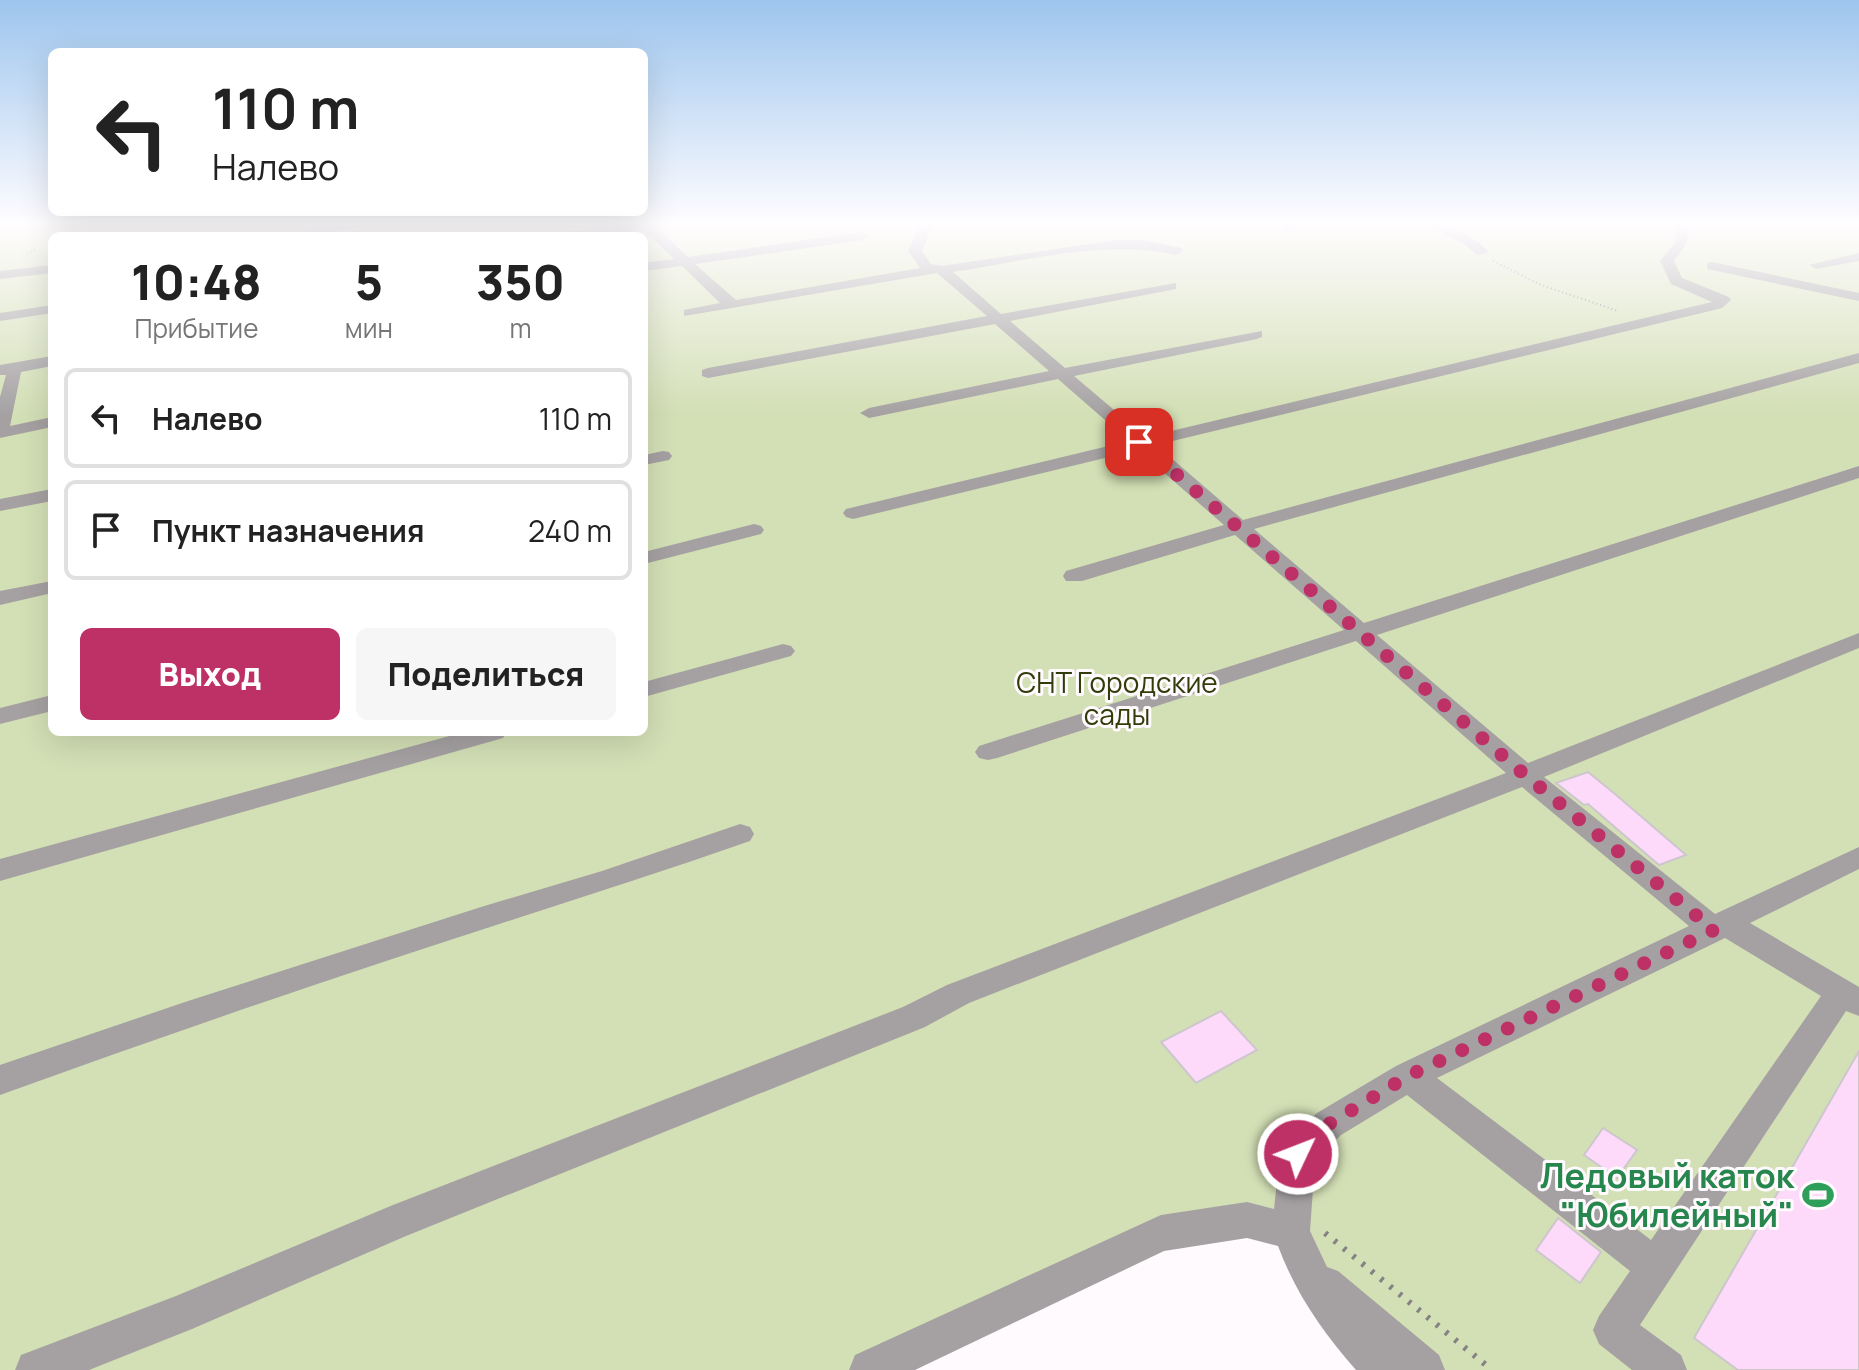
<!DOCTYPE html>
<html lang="ru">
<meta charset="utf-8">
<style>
body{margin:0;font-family:Manrope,sans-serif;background:#f6f6f6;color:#222;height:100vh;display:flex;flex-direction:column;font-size:30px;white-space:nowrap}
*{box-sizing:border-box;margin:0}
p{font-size:26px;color:#767676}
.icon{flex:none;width:44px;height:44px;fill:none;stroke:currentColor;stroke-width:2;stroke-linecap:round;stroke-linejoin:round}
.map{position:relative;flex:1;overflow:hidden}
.sheet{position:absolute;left:48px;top:232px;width:600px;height:504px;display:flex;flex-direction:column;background:#fff;border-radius:12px;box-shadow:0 8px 32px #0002}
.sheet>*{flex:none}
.banner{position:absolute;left:48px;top:48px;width:600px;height:168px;border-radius:12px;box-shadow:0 8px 32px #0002;background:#fff;color:#222;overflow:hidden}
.pin{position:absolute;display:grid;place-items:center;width:68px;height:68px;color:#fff;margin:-34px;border-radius:16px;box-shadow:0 4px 12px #0006}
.me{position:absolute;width:88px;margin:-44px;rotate:47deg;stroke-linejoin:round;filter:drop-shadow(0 0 6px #0008)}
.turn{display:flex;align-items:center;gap:28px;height:168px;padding:0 32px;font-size:36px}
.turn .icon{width:104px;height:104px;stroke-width:2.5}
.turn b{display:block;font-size:56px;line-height:68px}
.eta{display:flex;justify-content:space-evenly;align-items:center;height:136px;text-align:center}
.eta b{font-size:48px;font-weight:800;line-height:56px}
.action{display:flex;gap:16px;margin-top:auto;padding:16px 32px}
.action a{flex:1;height:92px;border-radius:12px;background:#be3166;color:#fff;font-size:32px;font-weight:800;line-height:92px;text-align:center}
.action a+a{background:#f6f6f6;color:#222}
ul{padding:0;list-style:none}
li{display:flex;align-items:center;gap:24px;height:100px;margin:0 16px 12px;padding:0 16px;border:4px solid #e0e0e0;border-radius:12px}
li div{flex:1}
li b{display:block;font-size:30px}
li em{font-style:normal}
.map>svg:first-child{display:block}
.green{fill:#d3dfb5;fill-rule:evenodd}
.building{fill:#fddaf9;stroke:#cdc7cd;stroke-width:2}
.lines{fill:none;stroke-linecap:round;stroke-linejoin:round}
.path-far1{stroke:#858184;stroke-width:2;stroke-dasharray:1 3;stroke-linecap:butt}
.path{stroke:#858184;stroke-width:6;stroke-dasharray:3 9;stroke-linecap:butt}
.minor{fill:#a5a1a2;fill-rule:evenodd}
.route{stroke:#be3166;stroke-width:14;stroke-dasharray:0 25.2}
.labels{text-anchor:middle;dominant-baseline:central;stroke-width:6;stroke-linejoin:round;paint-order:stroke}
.park-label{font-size:28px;fill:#323c09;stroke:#fffafe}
.near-leisure-label{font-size:34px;font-weight:bold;fill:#27864d;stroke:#fffafe;text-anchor:end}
</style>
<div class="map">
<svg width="1859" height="1370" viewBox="0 0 1859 1370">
<rect width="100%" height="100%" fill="#fffafe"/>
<path class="green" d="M0,223H1859V1370H1424L1291,1231L1161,1233L870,1370H0ZM52,236H644V732H52Z"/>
<path class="building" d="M1588,772L1615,794L1686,855L1659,865L1588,804L1584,805L1556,783Z
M1221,1011L1257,1050L1196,1083L1161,1042Z
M1859,1051V1370H1738L1694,1338Z
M1603,1128L1637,1150L1617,1178L1584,1155Z
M1558,1218L1601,1252L1580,1283L1536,1250Z"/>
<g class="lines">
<path class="path-far1" d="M27,254L36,249
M1493,261L1541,285L1618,311"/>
<path class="path" d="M1325,1233L1492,1370"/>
<path class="minor" d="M347,223H379L313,236L296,234L302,230Z
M630,223H664L656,227L688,257L863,232L869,236L863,240L695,264L736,300L920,268L908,251L921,223H933L922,251L931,264L942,266L1115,240H1143L1181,248L1183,251L1176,255C1103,239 1026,261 953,272L1001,314L1176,283V289L1171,290L1010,321L1065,368L1262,331V337L1257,339L1074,376L1146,437L1712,302L1671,284L1660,261L1675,243L1678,225H1697L1688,230L1687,243L1674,261L1682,278L1729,297L1731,300L1722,308L1156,445L1243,520L1859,353V363L1254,529L1364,623L1859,466V478L1377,635L1528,763L1859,633V648L1544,777L1715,914L1859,847V869L1750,923L1859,987V1016L1846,1011L1640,1325L1681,1355L1687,1370H1632L1599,1344L1593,1330L1599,1316L1630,1271L1407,1095L1341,1135L1315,1161L1310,1231L1327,1267L1338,1271L1439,1355L1445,1370H1356C1322,1331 1296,1294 1278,1246L1247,1238L1164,1251L915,1370H849L855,1355L1161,1215L1247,1202L1274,1209L1280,1154L1285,1142L1317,1113L1396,1066L1689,926L1522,787L969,1003L925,1027L406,1236L192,1329L89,1370H15L21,1355L176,1296L393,1205L903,1007L947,985L1506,773L1356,641L997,758L988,760L979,758L975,752L979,746L1344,630L1235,535L1082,581H1066L1063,576L1066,571L1224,525L1138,450L853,519L846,517L843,513L846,509L1129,441L1058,379L869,418L860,413L869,408L1049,371L995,324L708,378L702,376V370L708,368L987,316L937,273L684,316V310L720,303L682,266L644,271V263L674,259L643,229L593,236H561L567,232ZM1725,938L1821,996L1651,1240L1437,1078Z
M1279,223H1292L1296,229L1286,232Z
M1421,223C1446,223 1471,233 1489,252L1477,255L1463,243Z
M1859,253V261L1816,269L1809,265Z
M1712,262L1859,293V301L1707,269V263Z
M52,265V273L0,279V271Z
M52,305V313L0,321V313Z
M52,356V366L21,372L10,426L52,417V427L0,438V397L6,375H0V365Z
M663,451L669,452L672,456L669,460L644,465V455Z
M52,489V501L0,511V499Z
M754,524L761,526L764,530L761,534L644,564V552Z
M52,581V593L0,605V591Z
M783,644L791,646L795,651L791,656L644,697V682Z
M52,695V711L0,724V708Z
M464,732H507L503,738L0,881V859Z
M740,824L750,827L754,834L750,841C662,872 573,900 484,929C322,981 161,1037 0,1095V1065L185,1002L481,907L602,871Z"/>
</g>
<linearGradient id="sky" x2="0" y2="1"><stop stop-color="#9dc5ee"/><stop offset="0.54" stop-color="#fffdff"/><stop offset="1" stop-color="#fffdff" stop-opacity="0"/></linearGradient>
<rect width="1859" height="415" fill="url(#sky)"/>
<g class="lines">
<path class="route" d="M1139,442L1525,775L1714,930L1408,1076L1329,1124L1298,1154"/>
</g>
<defs>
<symbol id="stadium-bare" viewBox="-9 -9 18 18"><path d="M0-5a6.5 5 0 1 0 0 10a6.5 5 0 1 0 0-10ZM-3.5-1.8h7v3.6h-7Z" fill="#2e9e5b" stroke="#fffafe" stroke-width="2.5" paint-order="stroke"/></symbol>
</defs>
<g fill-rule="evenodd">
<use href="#stadium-bare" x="1796" y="1173" width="44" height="44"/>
</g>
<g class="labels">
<g class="park-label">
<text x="1117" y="682">СНТ Городские<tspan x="1117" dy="32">сады</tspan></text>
</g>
<g class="near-leisure-label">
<text x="1794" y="1175">Ледовый каток<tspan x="1794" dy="39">"Юбилейный"</tspan></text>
</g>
</g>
</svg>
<div class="pin" style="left:1139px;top:442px;background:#d93025"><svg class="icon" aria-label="arrive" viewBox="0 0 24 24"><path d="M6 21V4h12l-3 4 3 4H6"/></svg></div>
<svg class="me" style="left:1298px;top:1154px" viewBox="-20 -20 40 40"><circle r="17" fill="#be3166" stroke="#fff" stroke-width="3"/><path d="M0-11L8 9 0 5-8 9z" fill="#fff"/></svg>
<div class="banner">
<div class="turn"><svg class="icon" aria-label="left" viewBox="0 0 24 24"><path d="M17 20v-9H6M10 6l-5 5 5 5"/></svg><div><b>110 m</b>Налево</div></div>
</div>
<section class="sheet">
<div class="eta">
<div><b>10:48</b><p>Прибытие</p></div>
<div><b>5</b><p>мин</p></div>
<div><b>350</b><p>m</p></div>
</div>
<ul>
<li><svg class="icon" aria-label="left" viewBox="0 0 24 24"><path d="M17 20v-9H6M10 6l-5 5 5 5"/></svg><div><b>Налево</b></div><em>110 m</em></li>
<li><svg class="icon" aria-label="arrive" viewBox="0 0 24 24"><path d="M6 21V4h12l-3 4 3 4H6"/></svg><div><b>Пункт назначения</b></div><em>240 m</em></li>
</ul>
<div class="action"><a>Выход</a><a>Поделиться</a></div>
</section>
</div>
